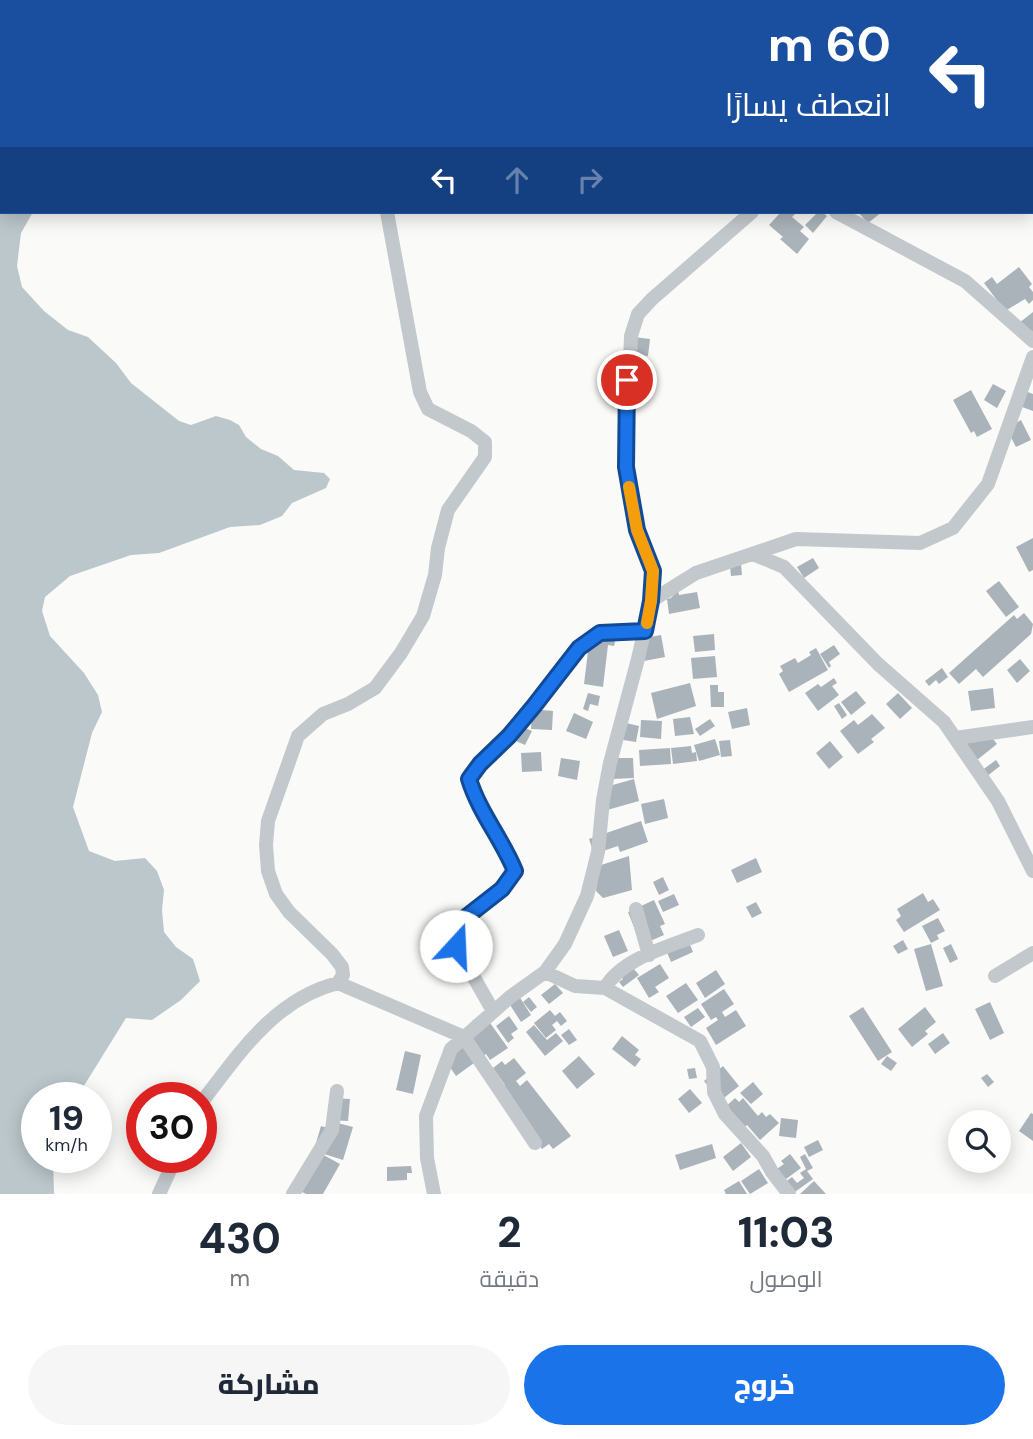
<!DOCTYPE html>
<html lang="ar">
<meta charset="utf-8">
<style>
body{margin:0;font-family:"DM Sans",Cairo,sans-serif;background:#f6f6f7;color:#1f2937;direction:rtl;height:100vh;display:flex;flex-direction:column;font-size:26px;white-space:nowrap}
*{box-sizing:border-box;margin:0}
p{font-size:23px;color:#747a83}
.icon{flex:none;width:38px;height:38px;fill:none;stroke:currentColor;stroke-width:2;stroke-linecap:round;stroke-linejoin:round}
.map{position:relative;height:1194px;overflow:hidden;direction:ltr}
.drawer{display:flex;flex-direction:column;background:#fff;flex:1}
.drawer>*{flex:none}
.top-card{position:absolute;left:0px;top:0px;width:1034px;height:214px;box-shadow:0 4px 18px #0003;direction:rtl;background:#1a4fa0;color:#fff;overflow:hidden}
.tools{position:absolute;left:948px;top:1110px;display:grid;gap:14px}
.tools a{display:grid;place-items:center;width:63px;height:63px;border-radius:50%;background:#fff;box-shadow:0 4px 18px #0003;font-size:35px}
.speed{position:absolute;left:21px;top:1082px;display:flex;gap:14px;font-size:35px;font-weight:700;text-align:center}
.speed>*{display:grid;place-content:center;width:91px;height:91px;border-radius:50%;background:#fff;box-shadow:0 4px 18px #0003;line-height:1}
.speed small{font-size:18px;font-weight:400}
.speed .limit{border:10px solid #d22;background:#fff;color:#111}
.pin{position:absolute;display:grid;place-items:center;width:60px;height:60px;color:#fff;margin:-30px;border:4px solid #fff;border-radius:50%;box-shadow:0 2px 7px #0007}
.me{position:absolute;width:77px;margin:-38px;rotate:20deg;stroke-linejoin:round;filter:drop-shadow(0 0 5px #0008)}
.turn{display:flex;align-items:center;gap:24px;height:147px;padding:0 28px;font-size:32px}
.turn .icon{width:91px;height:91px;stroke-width:2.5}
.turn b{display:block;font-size:49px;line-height:60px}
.lanes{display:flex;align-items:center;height:66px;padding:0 28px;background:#0003;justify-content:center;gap:35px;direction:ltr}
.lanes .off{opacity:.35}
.eta{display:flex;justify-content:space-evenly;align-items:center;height:119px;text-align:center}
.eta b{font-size:42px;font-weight:800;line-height:49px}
.action{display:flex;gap:14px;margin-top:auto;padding:14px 28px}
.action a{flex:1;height:80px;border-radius:42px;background:#1a73e8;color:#fff;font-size:28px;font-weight:800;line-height:80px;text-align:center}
.action a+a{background:#f6f6f7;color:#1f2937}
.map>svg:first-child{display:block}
.water{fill:#bbc7cb}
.building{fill:#aab3b9}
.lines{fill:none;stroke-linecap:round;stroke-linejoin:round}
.minor{stroke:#c3c8cc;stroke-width:14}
.route-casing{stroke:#114b97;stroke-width:18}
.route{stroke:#1a73e8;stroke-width:12}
.slow{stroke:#f59e0b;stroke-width:12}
</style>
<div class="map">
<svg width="1033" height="1194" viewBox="0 0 1033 1194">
<rect width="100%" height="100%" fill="#fafaf8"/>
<path class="water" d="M0,0H424L2,2V212H33L21,233L17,266L22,287L44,311L68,330L88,337L116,363L131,383L179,421L191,425L216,416L230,420L239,425L246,437L261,449L278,456L294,470L324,473L330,479L326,488L292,503L282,516L260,525L230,527L159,553L131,555L70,576L45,597L42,611L50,636L84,673L98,695L102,712L92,733L73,807L89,851L115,861L145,858L157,871L164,890L162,910L164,932L176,947L193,959L200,981L181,1000L152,1020L126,1018L77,1097H37V1157H53L54,1194H0Z"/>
<path class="building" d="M781,212H797L792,217L804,227L800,231L809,239L797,254L780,239L783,237L769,225Z
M818,212H822L827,216L813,233L805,225Z
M858,212H882L868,223Z
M1019,267L1032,284L1029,287L1033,292V300L1029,304L1025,299L1005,311L984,283L992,277L997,284Z
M1033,312V332L1019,323Z
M634,337L650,339L648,356L632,355Z
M993,384L1006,391L997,408L984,400Z
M1020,389L1033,394V411L1014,404Z
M971,390L992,429L977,437L974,431L971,433L953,400Z
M1021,420L1031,440L1016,447L1006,428Z
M1033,538V570L1029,572L1016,547Z
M813,558L819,568L804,578L797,567Z
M741,564L742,575L731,576L730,566Z
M999,581L1019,607L1006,617L986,591Z
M678,590L679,595L697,592L700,608L669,614L667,599L671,598Z
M1024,613L1033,624L1031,634L983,677L976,669L959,684L949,673L1014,615L1017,619Z
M714,634L715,650L695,652L693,636Z
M590,635L616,638L614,646L608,645L603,687L584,684Z
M661,635L665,657L644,661L640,639Z
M834,645L840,654L829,662L831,666L829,668L820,654Z
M816,648L828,670L789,692L779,674L783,671L780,666L795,658L798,663L811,655L809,652Z
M715,656L717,677L693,679L691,658Z
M1020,659L1030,671L1017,683L1007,670Z
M942,668L948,677L939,684L936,680L929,686L925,681Z
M834,678L837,683L832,686L839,695L818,711L805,693L818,684L821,687Z
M690,683L696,706L657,719L651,693Z
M710,685H718V692H724V707H711Z
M993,688L995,708L971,711L968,691Z
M856,691L866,703L851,715L841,702Z
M588,693L600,696L598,706L590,704L588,711L583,709Z
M898,693L912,708L900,719L886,704Z
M839,703L847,715L842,719L834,706Z
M747,708L750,725L732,729L728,712Z
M532,709L553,711L552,730L531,729Z
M574,713L593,722L586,739L566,731Z
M872,714L885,728L871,739L874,742L858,754L840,731L854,720L858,725Z
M690,717L694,734L675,736L673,719Z
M710,719L715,726L700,736L695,729Z
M641,720L662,721L661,739L640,737Z
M626,723L639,726L636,742L623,740Z
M523,727L532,731L525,745L516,741Z
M985,729L997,744L972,764L964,745Z
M715,739L720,755L699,761L694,745Z
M730,740L732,756L721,757L719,741Z
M830,741L843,757L829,769L816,753Z
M691,746L692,753L696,752L697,761L673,764L671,748Z
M670,748L671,764L640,766L639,750Z
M541,752L542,771L522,772L521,753Z
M561,758L580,761L577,780L558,776Z
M612,758H633L634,778L612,779Z
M996,760L1000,766L986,777L981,771Z
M634,779L639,801L607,810L602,788Z
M664,799L668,818L645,824L641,804Z
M641,821L648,842L620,852L618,846L594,854L589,839Z
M629,856L632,890L603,898L596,891L598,866Z
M756,858L762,872L737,883L731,870Z
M663,877L669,890L659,895L653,882Z
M923,893L928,902L933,899L940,910L904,932L896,920L901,916L897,909Z
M674,894L679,905L663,912L658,901Z
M654,900L665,924L660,926L664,935L641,945L628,912Z
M756,902L762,913L752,918L746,907Z
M938,918L945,931L937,935L939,939L931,943L922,926Z
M619,930L628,951L613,957L604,936Z
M685,933L693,952L671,962L663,943Z
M903,940L908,949L898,954L893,946Z
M931,944L943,986L926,991L914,949Z
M951,944L958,959L950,963L943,948Z
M628,962L639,975L623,987L619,982L623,979L617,971Z
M660,964L669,978L655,987L659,992L649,998L637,978Z
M716,970L725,984L705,998L696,983Z
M686,983L698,1000L678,1013L666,996Z
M555,984L563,993L549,1004L541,995Z
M724,989L734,1004L722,1012L725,1017L736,1010L746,1026L716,1045L706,1028L718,1020L716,1017L711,1020L701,1004Z
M517,993L531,1015L521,1022L503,994Z
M529,997L537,1007L531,1012L523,1002Z
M990,1002L1004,1033L990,1040L975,1009Z
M863,1007L892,1052L878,1061L849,1016Z
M925,1007L936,1022L925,1031L928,1034L912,1047L898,1029Z
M698,1008L705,1017L691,1027L684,1017Z
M550,1010L555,1016L560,1012L567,1021L561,1026L557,1021L552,1025L556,1030L546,1038L534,1023Z
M483,1013L508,1048L490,1060L486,1054L479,1059L462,1032L474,1024L472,1021Z
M509,1016L518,1029L511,1034L514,1038L508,1043L496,1026Z
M534,1025L547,1040L556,1033L563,1041L545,1056L526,1032Z
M569,1029L577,1040L569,1045L561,1035Z
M943,1033L950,1043L935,1054L928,1044Z
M622,1036L639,1050L635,1055L641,1059L635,1067L612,1049Z
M459,1042L474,1063L456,1076L443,1057Z
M405,1051L421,1055L413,1094L396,1090Z
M579,1056L595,1074L577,1089L562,1071Z
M887,1056L897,1063L891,1071L881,1064Z
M514,1058L526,1073L516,1081L520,1086L527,1080L571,1136L553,1149L549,1144L542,1149L498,1090L505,1085L493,1068L502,1061L505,1065Z
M723,1066L739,1086L720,1101L704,1081Z
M695,1068L697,1078L689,1079L687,1069Z
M987,1074L994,1082L988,1087L981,1078Z
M753,1082L763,1094L751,1104L740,1093Z
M690,1089L702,1103L689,1113L678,1099Z
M330,1098L350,1099L348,1121L328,1120Z
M735,1098L739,1102L743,1098L758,1116L762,1112L766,1117L770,1114L779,1123L760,1140L747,1125L739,1132L721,1111Z
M1031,1113L1033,1114V1141L1019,1131Z
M781,1118L798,1120L796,1138L779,1136Z
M330,1121L353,1127L343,1160L318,1152L340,1164L323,1194H306L302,1192L316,1169L315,1152L311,1150H314L321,1126L328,1128Z
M818,1140L823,1150L809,1157L804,1147Z
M741,1143L751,1157L733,1171L723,1157Z
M712,1144L716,1158L680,1170L675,1155Z
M790,1154L801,1168L782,1182L774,1171L784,1164L781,1161Z
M805,1154L813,1168L807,1171L813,1179L792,1194L784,1183L792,1177L797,1183L804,1178L800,1173L806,1169L800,1157Z
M411,1166L412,1173H407V1180L387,1181V1167Z
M759,1169L768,1183L750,1194L741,1181Z
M739,1181L747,1194H726L724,1190Z
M814,1181L826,1194H800Z"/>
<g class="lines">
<path class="minor" d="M608,0L609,2
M562,2L563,0
M772,2V0
M836,212L965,281L1033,341
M753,554L784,567L878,664L944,722L998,801L1033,871
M651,601L696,573L796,539L920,543L953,528L988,484L1033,357
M955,738L1033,727
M636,909L649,955
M545,972L575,986L605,988L700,1041L713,1067L714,1092L725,1114L763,1156L772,1172L789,1194
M995,976L1033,953
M338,983L464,1037L535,1143
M605,988C622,958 668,947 698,935
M493,1011L456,946L455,929L461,921L502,889L515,871C502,839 479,812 469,779L480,764L535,706L579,648L600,633L645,631
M201,1103C239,1054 274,999 338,983L343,975L342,967L332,954L289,912L276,894L268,871L266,845L268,821L298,736L323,714L348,704L375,688L401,653L423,616L435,575L438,548L448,510L485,457V442L471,431L428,409L420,392L387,212
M159,1194L176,1157
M293,1194L332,1130L337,1091
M434,1194L427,1158L426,1116L451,1049L510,997L545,972L565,944L587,896L598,852L603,800L610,763L638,659L651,601L653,571L637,530L626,467L631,336L638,314L652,299L752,212"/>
</g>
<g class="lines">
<defs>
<path id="route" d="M456,946L455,929L461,921L502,889L515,871C502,839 479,812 469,779L480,764L509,736L534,706L579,648L600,633L645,631L651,601L653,571L637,530L626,467L627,380"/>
</defs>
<use href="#route" class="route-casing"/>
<use href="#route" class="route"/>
<path class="slow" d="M629,487L637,530L653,571L651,601L647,623"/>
</g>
</svg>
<div class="tools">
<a><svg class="icon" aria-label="search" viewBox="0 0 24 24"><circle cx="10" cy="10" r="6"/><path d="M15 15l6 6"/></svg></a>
</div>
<div class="speed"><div>19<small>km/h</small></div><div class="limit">30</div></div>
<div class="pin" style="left:627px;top:380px;background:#d93025"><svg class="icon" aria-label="arrive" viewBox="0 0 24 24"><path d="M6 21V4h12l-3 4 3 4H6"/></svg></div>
<svg class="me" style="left:456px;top:946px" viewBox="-20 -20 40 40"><circle r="19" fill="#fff"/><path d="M0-13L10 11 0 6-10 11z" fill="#1a73e8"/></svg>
<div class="top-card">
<div class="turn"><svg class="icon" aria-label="left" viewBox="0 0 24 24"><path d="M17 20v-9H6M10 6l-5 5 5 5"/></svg><div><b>60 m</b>انعطف يسارًا</div></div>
<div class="lanes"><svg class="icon" aria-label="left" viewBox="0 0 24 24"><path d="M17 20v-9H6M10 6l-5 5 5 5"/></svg><svg class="icon off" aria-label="ahead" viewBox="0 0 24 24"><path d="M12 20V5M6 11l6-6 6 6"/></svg><svg class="icon off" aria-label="right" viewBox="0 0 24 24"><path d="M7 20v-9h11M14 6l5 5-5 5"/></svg></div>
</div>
</div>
<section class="drawer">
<div class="eta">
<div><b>11:03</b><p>الوصول</p></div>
<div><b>2</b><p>دقيقة</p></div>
<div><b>430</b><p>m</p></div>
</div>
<div class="action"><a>خروج</a><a>مشاركة</a></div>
</section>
